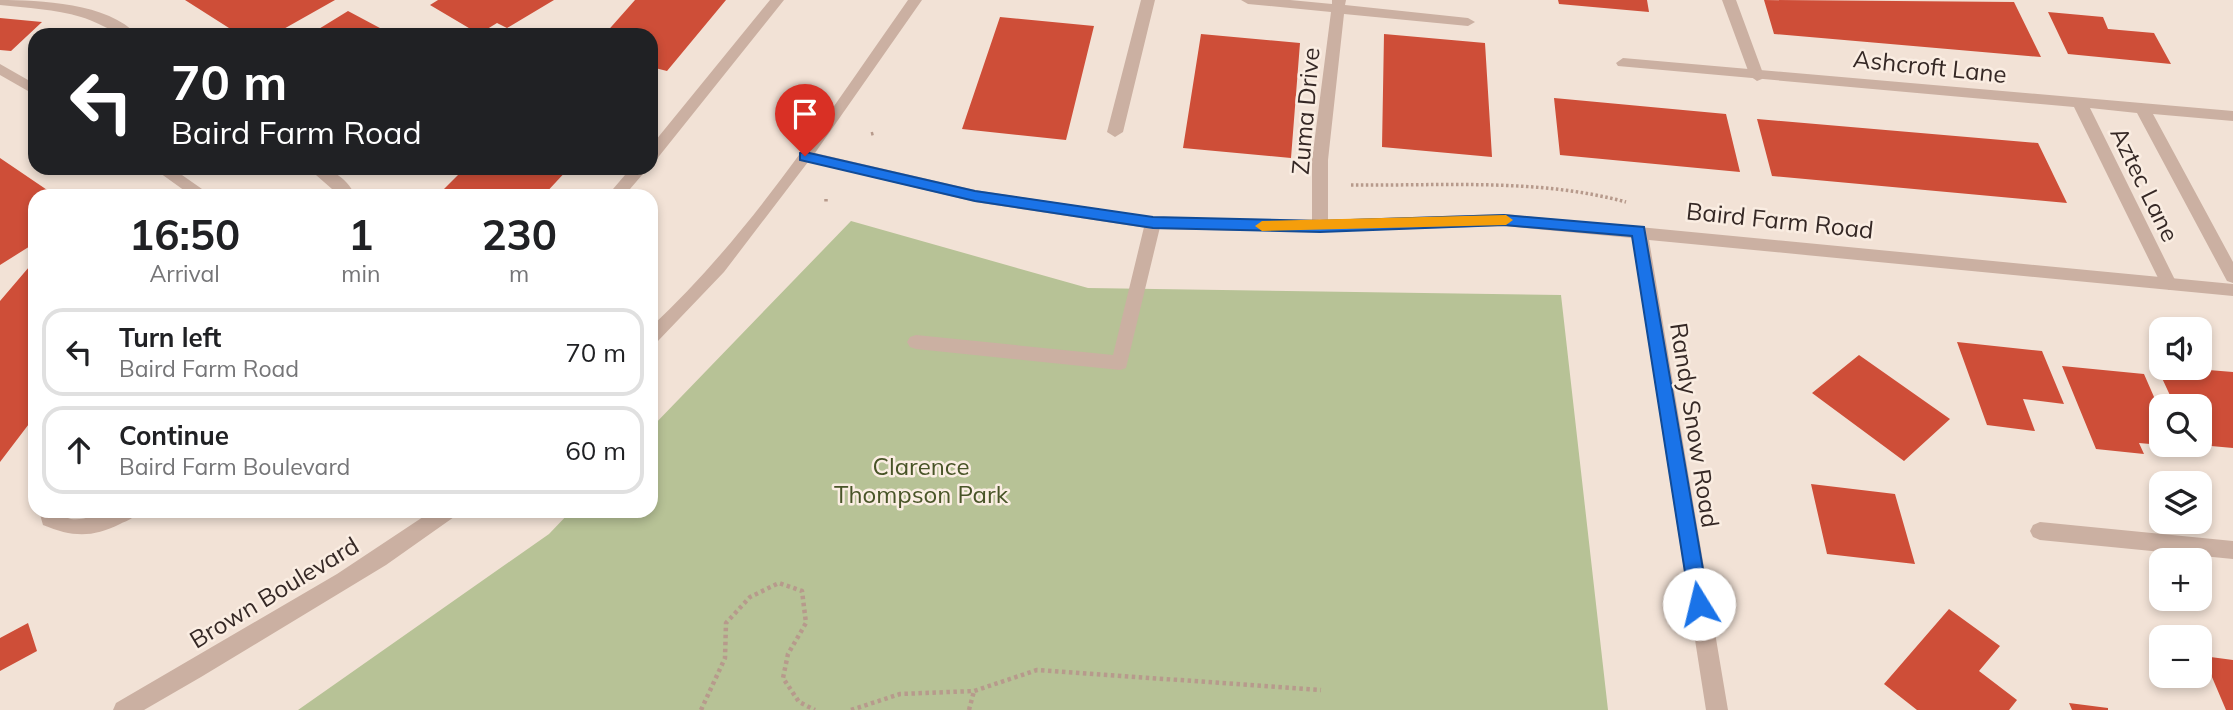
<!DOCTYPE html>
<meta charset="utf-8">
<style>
body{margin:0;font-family:Mulish,sans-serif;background:#f6f6f6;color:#202124;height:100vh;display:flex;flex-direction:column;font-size:26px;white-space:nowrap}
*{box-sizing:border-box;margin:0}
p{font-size:23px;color:#757577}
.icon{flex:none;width:38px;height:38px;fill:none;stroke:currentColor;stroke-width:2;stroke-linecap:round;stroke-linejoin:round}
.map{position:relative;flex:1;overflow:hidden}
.drawer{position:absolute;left:28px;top:189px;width:630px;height:329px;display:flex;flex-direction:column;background:#fff;border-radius:21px;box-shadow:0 4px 10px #0003}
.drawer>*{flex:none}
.guide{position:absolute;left:28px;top:28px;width:630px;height:147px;border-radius:21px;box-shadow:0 4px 10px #0003;background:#202124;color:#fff;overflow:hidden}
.fabs{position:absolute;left:2149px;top:317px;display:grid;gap:14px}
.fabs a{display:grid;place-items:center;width:63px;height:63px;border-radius:14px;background:#fff;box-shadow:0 4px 10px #0003;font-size:35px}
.pin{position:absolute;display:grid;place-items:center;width:60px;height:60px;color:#fff;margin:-72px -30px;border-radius:50% 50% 50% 0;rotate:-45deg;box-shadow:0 0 7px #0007}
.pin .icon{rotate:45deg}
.me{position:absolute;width:77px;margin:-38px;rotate:351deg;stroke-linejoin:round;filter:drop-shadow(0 0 5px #0008)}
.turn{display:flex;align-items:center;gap:24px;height:147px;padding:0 28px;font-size:32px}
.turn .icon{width:91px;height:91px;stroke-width:2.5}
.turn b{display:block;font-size:49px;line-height:60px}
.eta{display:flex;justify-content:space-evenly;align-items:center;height:119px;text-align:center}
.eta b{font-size:42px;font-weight:700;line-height:49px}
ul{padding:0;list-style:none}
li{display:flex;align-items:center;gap:21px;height:88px;margin:0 14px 10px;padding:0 14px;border:4px solid #e0e0e0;border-radius:21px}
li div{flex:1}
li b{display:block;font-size:26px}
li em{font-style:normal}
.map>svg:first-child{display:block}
.green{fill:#b7c296}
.building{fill:#ce4e38}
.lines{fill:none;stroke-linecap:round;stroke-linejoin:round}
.path-far1{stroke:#b79a8c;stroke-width:3.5;stroke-dasharray:2.5 2.5;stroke-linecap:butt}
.path{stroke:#b79a8c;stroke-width:4.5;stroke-dasharray:3.5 3.5;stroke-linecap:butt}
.service{fill:#cbb0a2;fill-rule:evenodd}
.minor{fill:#cbb0a2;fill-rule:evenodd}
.tertiary{fill:#cbb0a2;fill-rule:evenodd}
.route{fill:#1a73e8;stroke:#114b97;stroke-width:2}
.slow{fill:#f59e0b}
.labels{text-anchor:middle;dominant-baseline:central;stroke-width:5;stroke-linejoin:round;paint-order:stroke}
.street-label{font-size:24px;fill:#352825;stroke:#faede2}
.park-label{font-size:24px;fill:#485427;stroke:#faede2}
</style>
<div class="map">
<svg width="2233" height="710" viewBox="0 0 2233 710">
<rect width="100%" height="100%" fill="#f2e2d6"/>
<path class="green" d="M851,221L1088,288L1561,295L1608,710H298L549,534L571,511H651V428Z"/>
<path class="building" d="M185,0H335L273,35H240Z
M438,0H554L507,28L497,23L479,34L430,5Z
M635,0H726L667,71L651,67V35H604Z
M1558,0H1647L1649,12L1559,4Z
M1764,0L2014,2L2041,57L1774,34Z
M348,11L393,35H309Z
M2048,12L2103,17L2108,29L2154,33L2171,64L2068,54Z
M1000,17L1094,26L1066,140L962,129Z
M0,18L42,22L11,51L0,50Z
M1201,34L1300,43L1291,158L1183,148Z
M1384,34L1485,43L1492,157L1382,147Z
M1554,98L1726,114L1740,172L1560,155Z
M1757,119L2038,143L2067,203L1772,176Z
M0,158L56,196H35V243L0,265Z
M465,168H569L543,196H437Z
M35,260V416L0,462V301Z
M1957,342L2042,351L2064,404L2023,399L2035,431L1987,425Z
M1859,355L1950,419L1904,461L1812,393Z
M2062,366L2144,374L2161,413V445L2139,443L2144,454L2096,449Z
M2184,368L2233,372V448L2200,445V406H2175L2161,376L2190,379Z
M1811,484L1895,494L1915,564L1827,554Z
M1949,609L2000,646L1979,671L2017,700L2009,710H1917L1884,684Z
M28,623L37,651L0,671V638Z
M2203,656L2233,660V710H2226Z
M2069,703L2108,708V710H2072Z"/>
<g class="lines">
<path class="path-far1" d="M871,134L875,133
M1351,185C1441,186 1538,178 1626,202
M826,199V203"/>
<path class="path" d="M701,710L725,658L726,623L750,597L779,583L802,591L806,623L788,654L783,678L799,702L815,710
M851,710L900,694L974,691L1037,670L1321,690
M969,710L974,691"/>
<path class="service" d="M0,0C39,0 109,3 137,35C113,35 104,24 81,17C55,9 27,8 0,5Z
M770,0H784L656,160L651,161V146Z
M1141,0H1155L1123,132L1115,137L1107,132Z
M1241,0H1290L1332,4V0H1346L1345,5L1468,18L1475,22L1468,26L1344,14L1328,160V226L1326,230L1320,232L1312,226V160L1331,12L1248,4Z
M1722,0H1736L1764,76L1762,79L1757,81L1750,76Z
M0,64L35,84V95L0,75Z
M153,168H172L212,196H192Z
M308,168C332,168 344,175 356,196H340Z
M631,168H648L624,196H607Z
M1153,217L1161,223L1126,368L1120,370L916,349L910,347L907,342L910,337L916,335L1113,355L1145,223Z
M39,511H59C70,527 92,516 108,511C117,509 128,511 138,511C134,519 128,520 120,524C92,538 72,537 43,525Z"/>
<path class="minor" d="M1623,58L2233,111V121L2153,114L2233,262V283L2227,281L2137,113L2090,108L2177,284L2169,290L2161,284L2074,107L1618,66L1616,63Z
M2040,522L2233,541V559L2040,540L2033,537L2030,531L2033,525Z"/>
<path class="tertiary" d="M908,0H922L815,153L975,190L1153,217L1320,220L1504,214L2233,284V296L1649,240L1728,710H1706L1632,238L1504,226L1320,232L1153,229L975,202L808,162L724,272L657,342L651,344V327C752,233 829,112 908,0Z
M432,511H457L454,517L386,565L201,677L144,710H113L116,703L337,574Z"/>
</g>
<path class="route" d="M805,152L975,191L1153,217L1320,221L1504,215L1644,227L1709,604L1706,610L1699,612L1693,610L1690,604L1632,236L1504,225L1320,232L1153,228L975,201L800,160V153Z"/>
<path class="slow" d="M1506,215L1513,220L1506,225L1262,231L1255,226L1262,221Z"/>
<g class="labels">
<g class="street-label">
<text transform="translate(1930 66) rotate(6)">Ashcroft Lane</text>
<text transform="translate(1305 111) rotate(-85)">Zuma Drive</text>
<text transform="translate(2145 184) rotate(64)">Aztec Lane</text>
<text transform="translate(1780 220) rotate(6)">Baird Farm Road</text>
<text transform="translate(1695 425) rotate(81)">Randy Snow Road</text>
<text transform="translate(274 592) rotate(-31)">Brown Boulevard</text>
</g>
<g class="park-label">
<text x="921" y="466">Clarence<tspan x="921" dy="28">Thompson Park</tspan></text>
</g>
</g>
</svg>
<div class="fabs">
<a><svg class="icon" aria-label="sound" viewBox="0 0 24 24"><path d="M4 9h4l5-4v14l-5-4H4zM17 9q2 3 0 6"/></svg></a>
<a><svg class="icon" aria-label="search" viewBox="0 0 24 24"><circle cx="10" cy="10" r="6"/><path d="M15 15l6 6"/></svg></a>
<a><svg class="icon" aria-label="layers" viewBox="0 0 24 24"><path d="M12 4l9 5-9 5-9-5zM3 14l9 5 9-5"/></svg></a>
<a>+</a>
<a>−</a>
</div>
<div class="pin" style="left:805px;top:156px;background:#d93025"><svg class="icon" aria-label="arrive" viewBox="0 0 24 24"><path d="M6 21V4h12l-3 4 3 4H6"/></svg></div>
<svg class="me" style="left:1699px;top:604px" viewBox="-20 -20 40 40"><circle r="19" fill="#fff"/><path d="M0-13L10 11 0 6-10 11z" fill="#1a73e8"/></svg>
<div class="guide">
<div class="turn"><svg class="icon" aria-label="left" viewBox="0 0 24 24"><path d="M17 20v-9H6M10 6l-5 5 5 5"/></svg><div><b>70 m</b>Baird Farm Road</div></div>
</div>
<section class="drawer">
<div class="eta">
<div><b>16:50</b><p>Arrival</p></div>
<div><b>1</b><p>min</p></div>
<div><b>230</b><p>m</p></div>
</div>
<ul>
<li><svg class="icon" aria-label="left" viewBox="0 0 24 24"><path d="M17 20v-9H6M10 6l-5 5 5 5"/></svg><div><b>Turn left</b><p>Baird Farm Road</p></div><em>70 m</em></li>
<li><svg class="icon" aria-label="ahead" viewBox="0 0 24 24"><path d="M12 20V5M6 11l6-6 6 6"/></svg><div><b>Continue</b><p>Baird Farm Boulevard</p></div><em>60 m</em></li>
</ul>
</section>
</div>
